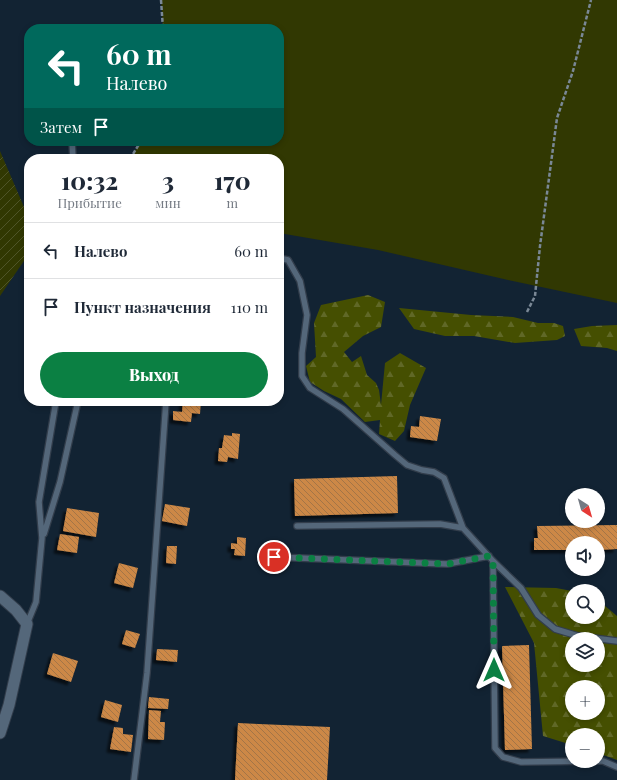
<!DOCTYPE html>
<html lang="ru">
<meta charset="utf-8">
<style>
body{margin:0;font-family:"Playfair Display",serif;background:#f2f2f3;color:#1f2937;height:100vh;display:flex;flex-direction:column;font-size:15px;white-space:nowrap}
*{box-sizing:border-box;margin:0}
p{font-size:13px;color:#747a83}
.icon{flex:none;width:22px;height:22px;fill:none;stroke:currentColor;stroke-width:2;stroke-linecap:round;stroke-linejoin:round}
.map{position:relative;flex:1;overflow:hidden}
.side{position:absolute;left:24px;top:154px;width:260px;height:252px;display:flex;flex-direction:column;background:#fff;border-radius:16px;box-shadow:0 2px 6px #0003}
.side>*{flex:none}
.top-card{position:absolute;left:24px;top:24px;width:260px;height:122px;border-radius:16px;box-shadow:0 2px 6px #0003;background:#00695c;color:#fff;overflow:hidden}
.needle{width:26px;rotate:143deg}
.tools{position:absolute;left:565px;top:488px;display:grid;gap:8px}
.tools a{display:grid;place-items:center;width:40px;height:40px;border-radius:50%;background:#fff;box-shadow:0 2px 6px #0003;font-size:20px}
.pin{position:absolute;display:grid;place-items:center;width:34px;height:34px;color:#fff;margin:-17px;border:2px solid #fff;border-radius:50%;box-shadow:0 1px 4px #0007}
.me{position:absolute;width:44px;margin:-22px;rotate:0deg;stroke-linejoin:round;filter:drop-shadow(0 0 3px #0008)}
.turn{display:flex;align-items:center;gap:14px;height:84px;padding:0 16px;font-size:18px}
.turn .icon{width:52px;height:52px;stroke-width:2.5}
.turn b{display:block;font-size:28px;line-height:34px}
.then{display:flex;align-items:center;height:38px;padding:0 16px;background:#0003;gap:8px;font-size:15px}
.eta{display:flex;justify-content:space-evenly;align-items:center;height:68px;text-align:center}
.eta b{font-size:24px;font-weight:800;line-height:28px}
.button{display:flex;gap:8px;margin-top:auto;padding:8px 16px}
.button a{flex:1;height:46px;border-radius:24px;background:#0b8043;color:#fff;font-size:16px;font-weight:800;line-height:46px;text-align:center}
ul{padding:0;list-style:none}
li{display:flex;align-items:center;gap:12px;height:56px;padding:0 16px;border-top:1px solid #e0e1e3}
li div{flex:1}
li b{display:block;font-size:15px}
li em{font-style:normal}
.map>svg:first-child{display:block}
.grass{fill:#313802}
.forest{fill:url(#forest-firs);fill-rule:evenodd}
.garden{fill:url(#garden-furrows)}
.building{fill:url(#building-back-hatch);filter:url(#shadow)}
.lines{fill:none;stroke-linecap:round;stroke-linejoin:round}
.service-casing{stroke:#323d4b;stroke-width:8}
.minor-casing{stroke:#323d4b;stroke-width:13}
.path{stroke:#7a8896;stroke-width:2.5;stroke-dasharray:4 2;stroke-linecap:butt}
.service{stroke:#54677a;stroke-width:5.5}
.minor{stroke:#54677a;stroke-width:11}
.route{stroke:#0b8043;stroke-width:7;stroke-dasharray:0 12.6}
</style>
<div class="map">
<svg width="617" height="780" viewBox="0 0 617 780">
<defs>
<pattern id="forest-firs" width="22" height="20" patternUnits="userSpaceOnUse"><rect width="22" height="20" fill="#454f01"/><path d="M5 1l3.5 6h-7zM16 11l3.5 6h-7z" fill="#606827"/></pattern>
<pattern id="garden-furrows" width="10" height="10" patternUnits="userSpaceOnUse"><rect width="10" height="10" fill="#313802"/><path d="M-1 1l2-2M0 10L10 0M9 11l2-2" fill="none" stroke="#4f5528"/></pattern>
<pattern id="building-back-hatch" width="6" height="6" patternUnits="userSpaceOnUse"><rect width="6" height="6" fill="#cc8846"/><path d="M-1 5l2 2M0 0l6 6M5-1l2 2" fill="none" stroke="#a37447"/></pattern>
<filter id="shadow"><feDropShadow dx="-3.5" dy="3.5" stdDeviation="1" flood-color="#0009"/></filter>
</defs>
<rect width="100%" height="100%" fill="#122333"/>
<path class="grass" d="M161,0H617V303L508,280L378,250L279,233V159H130L141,141H279V29H163Z"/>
<path class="forest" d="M368,295L385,302L381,327L363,336L344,352L352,362L361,356L367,375L376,383L379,390L381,405L385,363L400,353L426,368L410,405L404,431L395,441L379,434L380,420L365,422L341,399L324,391L310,382L306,366L316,357L314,323L321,305Z
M399,308L471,315L513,317L538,323H554L563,326L565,336L557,340L515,343L474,336H445L414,329Z
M617,325V351L607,348L581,346L574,329L592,326Z
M505,587L556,588L572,591V617H598V600L617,616V760L598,753V735H572V745L543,736L534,643ZM572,639H598V665H572ZM572,687H598V713H572Z"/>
<path class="garden" d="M0,151L24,207L28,255L0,296Z"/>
<path class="building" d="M183,401H201L200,414L192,413L191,422L173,420V411L182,412Z
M420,416L441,419L437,441L410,437L411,426L419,427Z
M232,433L240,434L238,459L228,457L227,462L218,461L219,448H222L224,435L232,436Z
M397,476L398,513L295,516L294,479Z
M165,504L190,508L187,526L162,521Z
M67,508L99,513L96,537L63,531Z
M617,525V549L598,550V543H572V550H534V538H538L537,526Z
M60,534L79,537L77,553L57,550Z
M237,537L246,538L245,556L234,555L235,549H231V543L237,544Z
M167,546H177L176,564L166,563Z
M119,563L138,568L133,588L114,583Z
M126,630L140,634L135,648L122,644Z
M529,645L532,749L505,750L502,646Z
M157,649L178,650L177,662L156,660Z
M53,653L78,661L71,682L47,674Z
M149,697L169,699L168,709L148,708Z
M105,700L122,705L118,722L101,717Z
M149,710L161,711L160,722H165L164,740L148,739Z
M238,723L330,727L327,780H235Z
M114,727L123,728V734L133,735L131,752L110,749Z"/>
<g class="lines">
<defs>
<path id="service" d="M72,141L73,159
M279,258L288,260L300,281L307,315L302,353V376L310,388L343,409L395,455L407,465L422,470L434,472L444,478L463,528L493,561L521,588L538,615L555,629L578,636L617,641
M297,526L440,524L463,528
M44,534L60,482L78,401
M274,557L447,564L489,556
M493,561L495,748L503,757L521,762L596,761
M27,624L36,602L42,538L39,502L56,401
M598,761H603L617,767
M134,780L147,673L166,401"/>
<path id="minor" d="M0,596L16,610L27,624L9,705L0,733"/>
</defs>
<use href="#service" class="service-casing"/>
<use href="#minor" class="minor-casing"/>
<path class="path" d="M161,0L163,29
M130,159L141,141
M527,312L535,296L540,246L557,118L573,71L591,0"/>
<use href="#service" class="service"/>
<use href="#minor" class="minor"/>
</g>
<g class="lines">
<path class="route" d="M274,557L447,564L489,556L493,561L494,670"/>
</g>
</svg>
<div class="tools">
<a><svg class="needle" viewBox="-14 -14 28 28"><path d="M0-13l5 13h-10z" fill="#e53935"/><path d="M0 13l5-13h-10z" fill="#747a83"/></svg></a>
<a><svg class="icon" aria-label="sound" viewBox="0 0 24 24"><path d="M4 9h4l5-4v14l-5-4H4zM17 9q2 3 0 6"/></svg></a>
<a><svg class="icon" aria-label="search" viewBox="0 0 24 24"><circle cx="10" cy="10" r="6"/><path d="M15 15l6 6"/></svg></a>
<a><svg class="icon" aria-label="layers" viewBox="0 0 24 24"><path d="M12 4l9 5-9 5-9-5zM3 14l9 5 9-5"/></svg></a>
<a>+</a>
<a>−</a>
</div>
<div class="pin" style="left:274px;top:557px;background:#d93025"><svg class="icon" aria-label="arrive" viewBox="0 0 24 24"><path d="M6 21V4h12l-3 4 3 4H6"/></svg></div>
<svg class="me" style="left:494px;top:670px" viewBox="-20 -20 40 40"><path d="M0-17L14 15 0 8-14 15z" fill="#0b8043" stroke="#fff" stroke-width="4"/></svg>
<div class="top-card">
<div class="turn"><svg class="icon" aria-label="left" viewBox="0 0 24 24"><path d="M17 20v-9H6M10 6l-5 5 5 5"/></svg><div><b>60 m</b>Налево</div></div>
<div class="then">Затем<svg class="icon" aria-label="arrive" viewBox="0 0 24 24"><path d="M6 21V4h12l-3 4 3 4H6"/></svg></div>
</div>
<section class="side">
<div class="eta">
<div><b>10:32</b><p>Прибытие</p></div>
<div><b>3</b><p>мин</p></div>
<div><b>170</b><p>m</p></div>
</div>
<ul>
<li><svg class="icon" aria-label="left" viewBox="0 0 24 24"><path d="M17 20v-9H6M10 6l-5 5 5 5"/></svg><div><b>Налево</b></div><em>60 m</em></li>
<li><svg class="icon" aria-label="arrive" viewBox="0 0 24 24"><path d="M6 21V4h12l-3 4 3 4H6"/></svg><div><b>Пункт назначения</b></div><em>110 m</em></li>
</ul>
<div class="button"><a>Выход</a></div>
</section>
</div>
